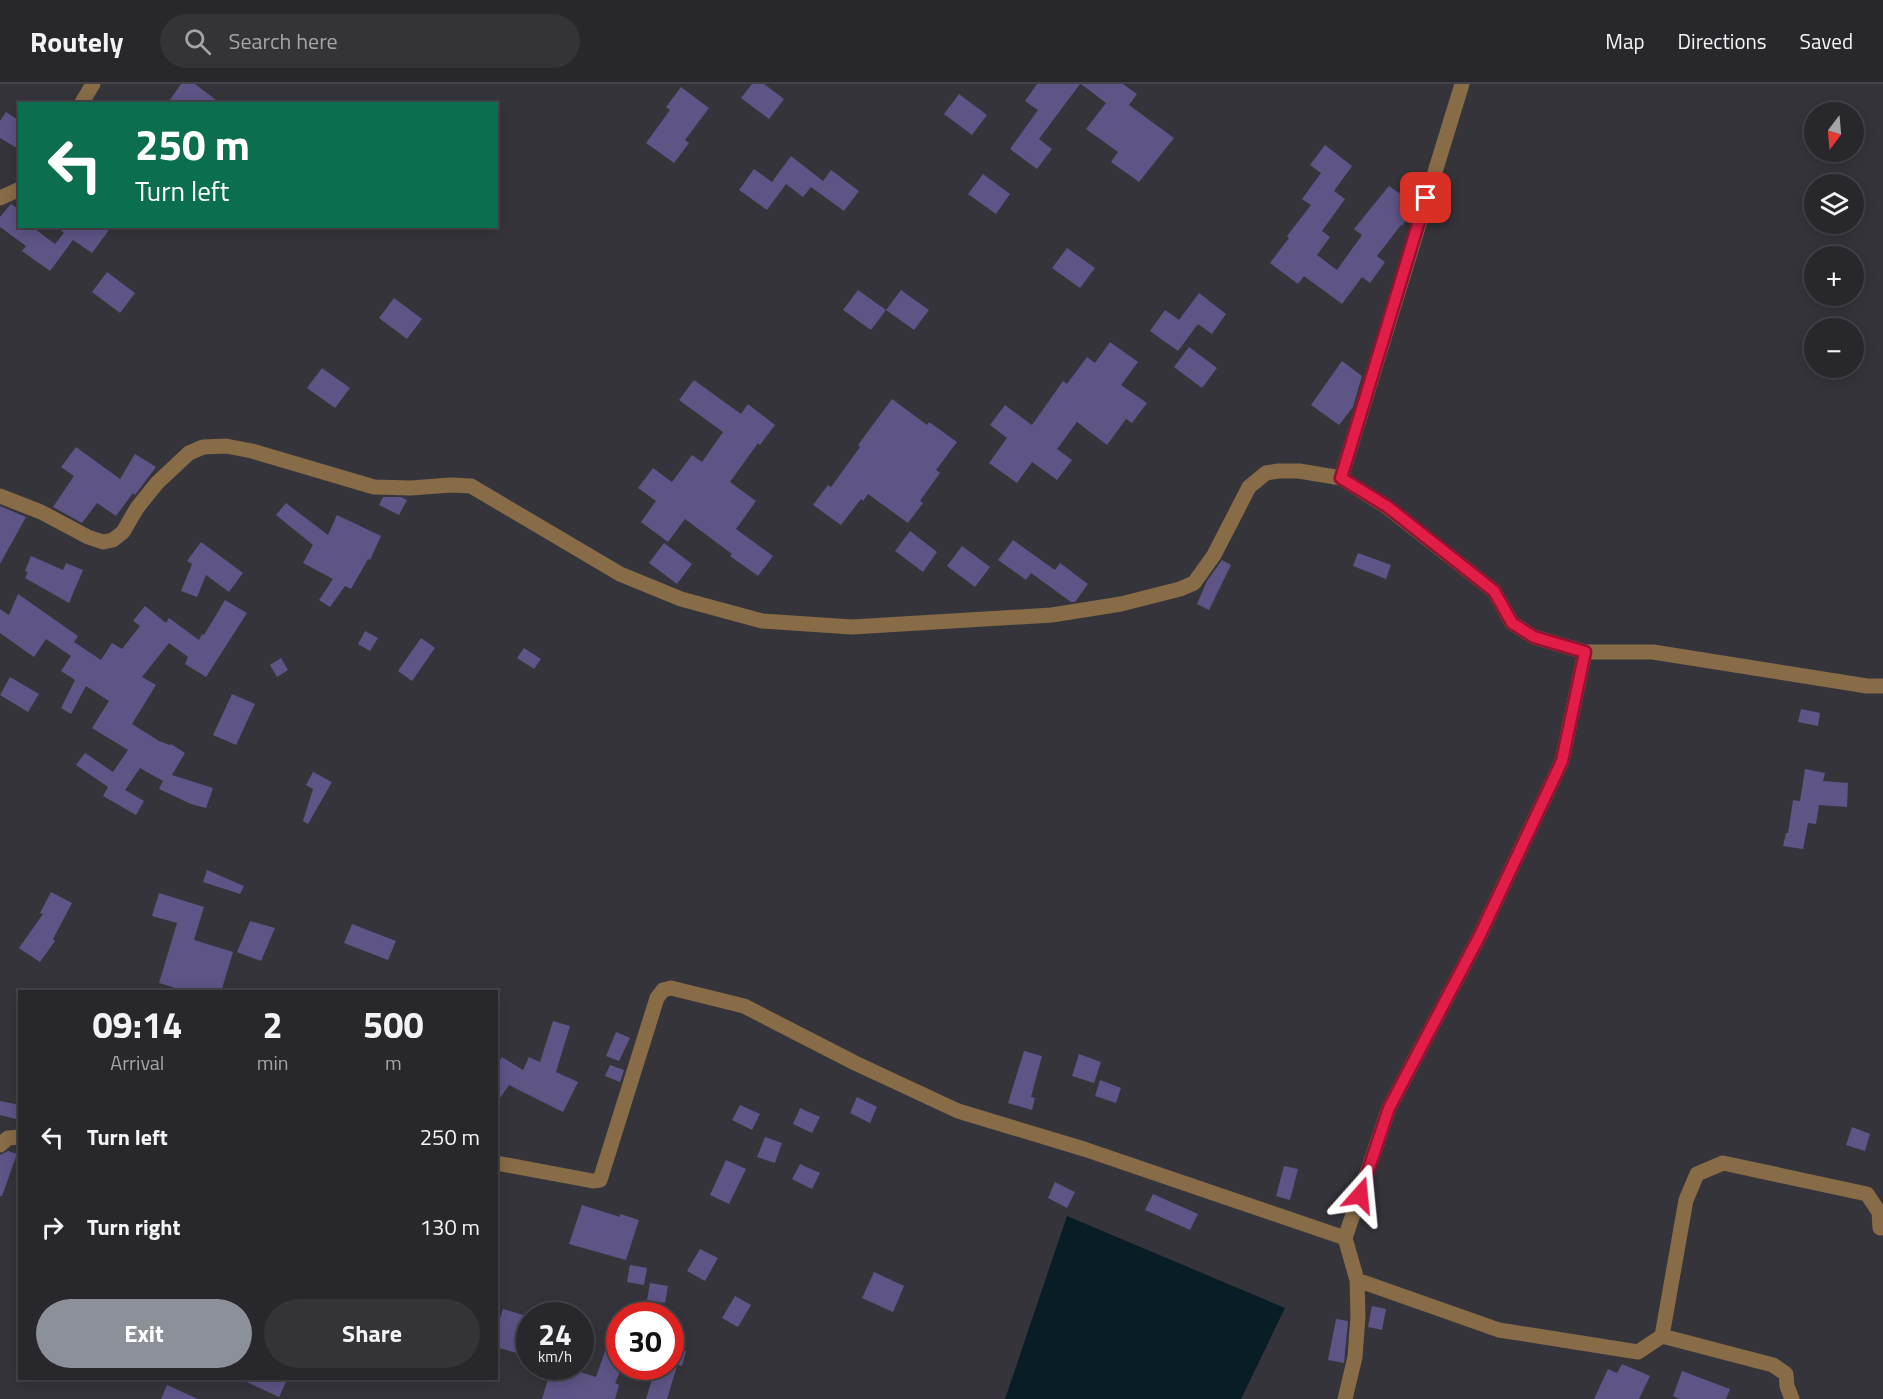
<!DOCTYPE html>
<meta charset="utf-8">
<style>
body{margin:0;font-family:"Titillium Web",sans-serif;background:#343338;color:#f1f3f6;height:100vh;display:flex;flex-direction:column;font-size:22px;white-space:nowrap}
*{box-sizing:border-box;margin:0}
p{font-size:20px;color:#a5a5a9}
.icon{flex:none;width:33px;height:33px;fill:none;stroke:currentColor;stroke-width:2;stroke-linecap:round;stroke-linejoin:round}
.map{position:relative;flex:1;overflow:hidden}
.drawer{position:absolute;left:18px;top:906px;width:480px;height:390px;display:flex;flex-direction:column;background:#28272c;border-radius:0px;box-shadow:0 3px 15px #0003,0 0 0 2px #444448}
.drawer>*{flex:none}
.hud{position:absolute;left:18px;top:18px;width:480px;height:126px;border-radius:0px;box-shadow:0 3px 15px #0003,0 0 0 2px #444448;background:#0b6e4f;color:#fff;overflow:hidden}
.needle{width:39px;rotate:196deg}
.buttons{position:absolute;left:1804px;top:18px;display:grid;gap:12px}
.buttons a{display:grid;place-items:center;width:60px;height:60px;border-radius:50%;background:#28272c;box-shadow:0 3px 15px #0003,0 0 0 2px #444448;font-size:30px}
.speed{position:absolute;left:516px;top:1218px;display:flex;gap:12px;font-size:30px;font-weight:700;text-align:center}
.speed>*{display:grid;place-content:center;width:78px;height:78px;border-radius:50%;background:#28272c;box-shadow:0 3px 15px #0003,0 0 0 2px #444448;line-height:1}
.speed small{font-size:15px;font-weight:400}
.speed .limit{border:9px solid #d22;background:#fff;color:#111}
.pin{position:absolute;display:grid;place-items:center;width:51px;height:51px;color:#fff;margin:-26px;border-radius:12px;box-shadow:0 3px 9px #0006}
.me{position:absolute;width:66px;margin:-33px;rotate:18deg;stroke-linejoin:round;filter:drop-shadow(0 0 4px #0008)}
.turn{display:flex;align-items:center;gap:21px;height:126px;padding:0 18px;font-size:27px}
.turn .icon{width:78px;height:78px;stroke-width:2.5}
.turn b{display:block;font-size:42px;line-height:51px}
.eta{display:flex;justify-content:space-evenly;align-items:center;height:102px;text-align:center}
.eta b{font-size:36px;font-weight:700;line-height:42px}
.action{display:flex;gap:12px;margin-top:auto;padding:12px 18px}
.action a{flex:1;height:69px;border-radius:36px;background:#8c9099;color:#fff;font-size:24px;font-weight:700;line-height:69px;text-align:center}
.action a+a{background:#343338;color:#f1f3f6}
ul{padding:0;list-style:none}
li{display:flex;align-items:center;gap:18px;height:90px;padding:0 18px}
li div{flex:1}
li b{display:block;font-size:22px}
li em{font-style:normal}
header{display:flex;align-items:center;gap:36px;box-sizing:border-box;height:84px;padding:0 30px;background:#28272c;border-bottom:2px solid #444448}
header strong{font-size:28px}
nav{display:flex;gap:33px;margin-inline-start:auto;font-size:21px}
.search{width:420px;height:54px;background:#343338;display:flex;align-items:center;gap:15px;box-sizing:border-box;padding:0 21px;border-radius:33px;color:#a5a5a9;font-size:22px}
.map>svg:first-child{display:block}
.water{fill:#081d26}
.building{fill:#5e5486}
.lines{fill:none;stroke-linecap:round;stroke-linejoin:round}
.minor{stroke:#876c47;stroke-width:15}
.route-casing{stroke:#92132f;stroke-width:15}
.route{stroke:#e11d48;stroke-width:10}
</style>
<header>
<strong>Routely</strong>
<div class="search"><svg class="icon" aria-label="search" viewBox="0 0 24 24"><circle cx="10" cy="10" r="6"/><path d="M15 15l6 6"/></svg>Search here</div>
<nav><a>Map</a><a>Directions</a><a>Saved</a></nav>
</header>
<div class="map">
<svg width="1883" height="1315" viewBox="0 0 1883 1315">
<rect width="100%" height="100%" fill="#35343b"/>
<path class="water" d="M1067,1132L1285,1224L1241,1315H1005Z"/>
<path class="building" d="M181,0H195L221,20H167Z
M752,0H764L784,15L769,35L741,14Z
M1037,0H1080L1039,55L1052,65L1037,85L1010,65L1038,26L1025,17Z
M1081,0H1123L1137,10L1129,21L1174,54L1139,98L1111,78L1118,68L1086,45L1106,19Z
M681,3L709,24L685,56L689,59L674,79L646,59L670,26L666,23Z
M959,10L987,31L972,51L944,30Z
M6,28L20,37V66L0,54V37Z
M1325,61L1352,82L1334,107L1345,115L1322,147L1330,153L1317,171L1337,186L1362,151L1354,145L1389,102L1415,120L1412,128L1402,142L1401,141L1377,172L1385,178L1370,199L1362,193L1342,220L1304,192L1298,200L1270,179L1289,154L1287,152L1311,121L1302,115L1321,89L1310,81Z
M791,72L823,97L831,86L859,107L844,127L811,103L803,113L786,100L767,126L739,106L754,85L772,98Z
M983,90L1010,110L996,130L968,110Z
M11,120L20,126V142H31L55,160L64,149L56,142H112L92,169L73,156L50,187L22,167L26,162L0,143V133Z
M1067,164L1095,184L1080,204L1052,184Z
M107,188L135,209L120,229L92,208Z
M858,206L886,226L871,246L843,226Z
M901,206L929,226L914,246L886,226Z
M1199,209L1226,230L1212,250L1198,240L1178,267L1150,247L1165,226L1179,236Z
M394,214L422,235L407,255L379,234Z
M1110,258L1138,278L1121,301L1147,319L1132,339L1126,335L1107,361L1077,338L1057,365L1072,376L1057,396L1032,378L1017,399L989,379L1007,354L990,341L1005,321L1032,341L1063,297L1067,300L1087,273L1095,279Z
M1189,263L1217,284L1202,304L1174,283Z
M1342,277L1362,292L1353,323L1339,341L1311,321Z
M322,284L350,304L335,324L307,304Z
M694,296L741,330L748,320L775,341L760,361L758,359L730,398L756,417L736,445L773,472L758,492L730,472L732,470L685,435L668,458L641,438L656,417L638,404L653,384L672,398L692,371L702,378L723,348L679,316Z
M892,315L927,341L929,338L957,358L936,386L940,389L920,417L923,419L908,439L868,410L863,417L861,415L841,441L813,421L828,401L831,403L860,363L858,361Z
M76,363L120,395L135,370L156,383L135,411L133,409L116,432L97,419L82,439L53,423L74,392L61,383Z
M383,413H401L407,416L399,431L379,421Z
M286,419L328,451L337,431L381,452L370,476L368,475L351,505L345,502L330,523L319,516L333,495L303,479L313,461L276,431Z
M0,422L26,433L0,480Z
M910,447L937,468L923,488L895,467Z
M1013,456L1055,486L1060,479L1088,500L1075,518H1071L1031,489L1026,496L998,476Z
M201,458L243,489L229,508L206,491L197,513L181,507L192,480L187,477Z
M664,459L692,480L677,500L649,479Z
M962,462L990,483L975,503L947,482Z
M1358,469L1391,481L1386,495L1353,482Z
M31,472L63,486L66,479L83,486L69,519L25,494L28,488L25,487Z
M1222,476L1231,481L1209,526L1197,520L1207,497Z
M18,510L78,552L74,558L101,576L112,559L122,565L140,542L133,537L145,522L166,539L169,534L199,556L202,550L204,551L225,516L247,529L206,593L185,580L188,573L169,559L142,593L156,601L132,640L159,657L170,661L171,660L185,669L172,691L213,704L206,724L191,720L159,705L163,697L140,684L125,706L144,717L136,731L103,712L108,703L76,681L85,669L113,688L128,666L92,644L109,617L86,602L71,630L61,624L75,596L61,587L71,572L46,555L34,573L0,549V525L9,531Z
M365,547L378,554L370,567L358,560Z
M421,554L435,564L412,597L398,587Z
M524,564L541,575L534,585L517,574Z
M281,574L288,586L277,593L270,581Z
M10,593L39,610L28,628L0,611Z
M232,610L255,620L236,661L213,651Z
M1801,625L1820,629L1818,642L1798,638Z
M1805,685L1825,689L1823,697L1848,699L1847,723L1819,721L1816,740L1808,739L1803,765L1783,762L1786,749H1788L1793,716L1800,717Z
M313,688L332,698L308,740L303,737L313,705L306,701Z
M207,786L244,802L240,810L203,798Z
M51,808L72,819L53,855L55,857L40,878L19,864L43,830L40,829Z
M159,809L204,823L194,856L233,868L221,908H188L159,899L177,839L152,832Z
M250,837L275,844L261,877L237,868Z
M352,840L396,857L388,876L344,859Z
M553,937L570,942L556,988L578,998L563,1028L509,1001L496,1020V982L502,973L523,986L529,973L540,978Z
M616,948L630,954L619,977L606,972Z
M1024,967L1042,972L1031,1013L1035,1014L1032,1026L1008,1019Z
M1079,970L1101,978L1094,999L1072,992Z
M610,981L624,986L620,998L605,992Z
M1100,996L1121,1004L1116,1019L1095,1012Z
M857,1013L877,1023L870,1039L850,1029Z
M0,1017L20,1021V1036L0,1031Z
M740,1021L760,1030L752,1046L732,1036Z
M800,1024L820,1033L812,1049L793,1040Z
M1852,1043L1870,1050L1865,1067L1846,1061Z
M765,1053L782,1059L775,1079L757,1073Z
M8,1067L17,1070L2,1112H0V1071Z
M726,1076L746,1085L729,1120L710,1111Z
M800,1080L820,1089L812,1105L792,1095Z
M1284,1082L1298,1085L1290,1116L1276,1112Z
M1055,1098L1075,1108L1067,1124L1048,1114Z
M1153,1110L1198,1130L1190,1146L1145,1126Z
M582,1121L620,1133V1130L639,1136L626,1176L569,1160Z
M700,1165L718,1174L705,1197L687,1187Z
M630,1181L647,1184L644,1201L627,1198Z
M874,1188L904,1202L893,1228L862,1214Z
M650,1199L668,1202L665,1219L647,1216Z
M735,1212L751,1221L738,1243L722,1234Z
M1372,1222L1386,1225L1382,1246L1368,1243Z
M503,1225L530,1233V1253L524,1271L496,1263V1247Z
M1336,1235L1348,1237L1344,1279L1328,1276Z
M608,1259L620,1263V1288L615,1299L619,1301L615,1315H542L552,1282H561L596,1293Z
M670,1263L686,1267L682,1282L670,1279Z
M1622,1280L1650,1292L1639,1315H1594L1608,1285L1617,1289Z
M656,1282H677L667,1315H646Z
M1682,1287L1730,1305L1726,1315H1680L1673,1312Z
M238,1294H288L279,1313Z
M167,1301L198,1315H161Z"/>
<g class="lines">
<path class="minor" d="M81,20L93,0
M0,114L20,105
M1341,394L1462,0
M0,412L41,428L88,453L103,458L113,456L123,448L137,424L157,399L189,369L203,363L226,362L252,367L374,403L411,404L451,401L471,402L620,490L681,515L762,537L852,543L1052,531L1121,520L1180,505L1194,499L1214,471L1249,403L1266,389L1278,387H1299L1341,394L1387,423L1494,507L1512,539L1534,553L1585,568H1653L1867,602H1883
M0,1061L8,1054L20,1053
M496,1079L593,1097L600,1096L657,914L663,906L671,904L744,922L855,979L958,1027L1084,1065L1345,1154
M1357,1196L1499,1246L1638,1268L1662,1252L1686,1116L1697,1090L1723,1079L1867,1110L1879,1128L1880,1144
M1662,1252L1773,1281L1786,1290L1787,1302L1792,1315
M1345,1315L1355,1273L1358,1232L1357,1196L1345,1154L1389,1024L1480,851L1562,677L1585,568"/>
</g>
<g class="lines">
<defs>
<path id="route" d="M1360,1111L1389,1024L1480,851L1562,677L1585,568L1534,553L1512,539L1494,507L1388,423L1341,394L1426,114"/>
</defs>
<use href="#route" class="route-casing"/>
<use href="#route" class="route"/>
</g>
</svg>
<div class="buttons">
<a><svg class="needle" viewBox="-14 -14 28 28"><path d="M0-13l5 13h-10z" fill="#e53935"/><path d="M0 13l5-13h-10z" fill="#a5a5a9"/></svg></a>
<a><svg class="icon" aria-label="layers" viewBox="0 0 24 24"><path d="M12 4l9 5-9 5-9-5zM3 14l9 5 9-5"/></svg></a>
<a>+</a>
<a>−</a>
</div>
<div class="speed"><div>24<small>km/h</small></div><div class="limit">30</div></div>
<div class="pin" style="left:1426px;top:114px;background:#d93025"><svg class="icon" aria-label="arrive" viewBox="0 0 24 24"><path d="M6 21V4h12l-3 4 3 4H6"/></svg></div>
<svg class="me" style="left:1360px;top:1111px" viewBox="-20 -20 40 40"><path d="M0-17L14 15 0 8-14 15z" fill="#e11d48" stroke="#fff" stroke-width="4"/></svg>
<div class="hud">
<div class="turn"><svg class="icon" aria-label="left" viewBox="0 0 24 24"><path d="M17 20v-9H6M10 6l-5 5 5 5"/></svg><div><b>250 m</b>Turn left</div></div>
</div>
<section class="drawer">
<div class="eta">
<div><b>09:14</b><p>Arrival</p></div>
<div><b>2</b><p>min</p></div>
<div><b>500</b><p>m</p></div>
</div>
<ul>
<li><svg class="icon" aria-label="left" viewBox="0 0 24 24"><path d="M17 20v-9H6M10 6l-5 5 5 5"/></svg><div><b>Turn left</b></div><em>250 m</em></li>
<li><svg class="icon" aria-label="right" viewBox="0 0 24 24"><path d="M7 20v-9h11M14 6l5 5-5 5"/></svg><div><b>Turn right</b></div><em>130 m</em></li>
</ul>
<div class="action"><a>Exit</a><a>Share</a></div>
</section>
</div>
